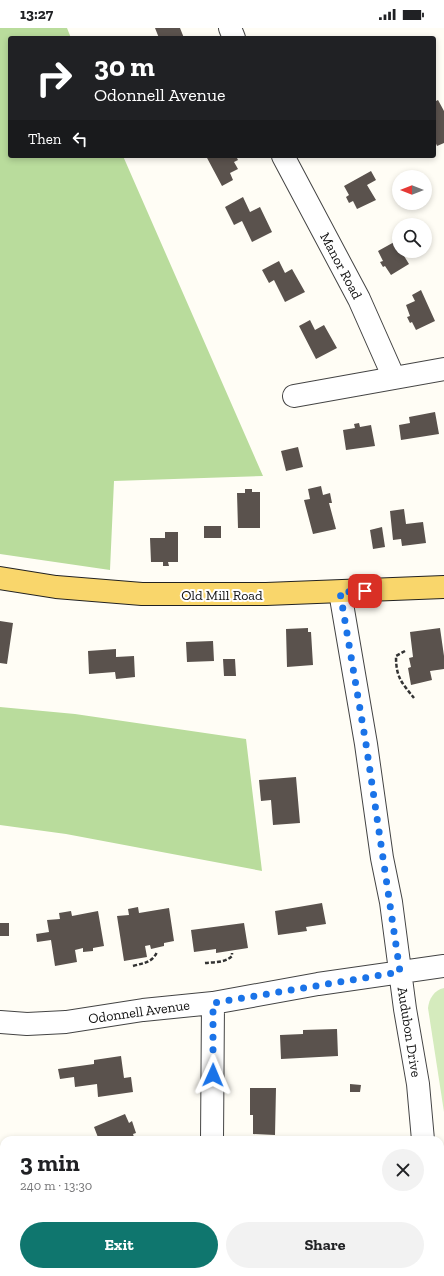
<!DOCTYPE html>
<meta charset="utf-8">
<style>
body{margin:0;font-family:"Zilla Slab",serif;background:#f2f2f2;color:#202124;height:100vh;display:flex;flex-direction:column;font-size:15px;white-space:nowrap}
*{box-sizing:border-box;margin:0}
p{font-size:13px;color:#757577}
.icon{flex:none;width:22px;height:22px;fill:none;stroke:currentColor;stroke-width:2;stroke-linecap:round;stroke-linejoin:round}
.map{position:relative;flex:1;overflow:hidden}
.drawer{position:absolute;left:0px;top:1108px;width:444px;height:140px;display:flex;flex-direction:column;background:#fff;border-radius:12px 12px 0 0;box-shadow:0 2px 6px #0003}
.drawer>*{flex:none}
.top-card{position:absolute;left:8px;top:8px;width:428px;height:122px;border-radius:4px;box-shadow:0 2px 6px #0003;background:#202124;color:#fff;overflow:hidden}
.needle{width:26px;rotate:270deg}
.controls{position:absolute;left:392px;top:142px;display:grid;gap:8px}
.controls a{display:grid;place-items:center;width:40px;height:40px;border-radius:50%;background:#fff;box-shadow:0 2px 6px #0003;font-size:20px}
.pin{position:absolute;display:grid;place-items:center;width:34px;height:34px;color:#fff;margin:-17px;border-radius:8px;box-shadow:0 2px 6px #0006}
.me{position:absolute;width:44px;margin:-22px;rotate:1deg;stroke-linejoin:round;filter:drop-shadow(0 0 3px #0008)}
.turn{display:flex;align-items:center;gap:14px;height:84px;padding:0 20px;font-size:18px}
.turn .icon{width:52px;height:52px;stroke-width:2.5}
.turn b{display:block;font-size:28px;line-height:34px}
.then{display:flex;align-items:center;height:38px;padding:0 20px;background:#0003;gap:8px;font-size:15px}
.round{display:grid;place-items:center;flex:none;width:42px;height:42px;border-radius:21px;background:#f2f2f2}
.head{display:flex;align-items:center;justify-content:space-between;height:68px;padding:0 20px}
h1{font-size:24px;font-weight:700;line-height:30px}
.primary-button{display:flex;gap:8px;margin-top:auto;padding:8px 20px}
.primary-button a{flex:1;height:46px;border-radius:24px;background:#0f766e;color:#fff;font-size:16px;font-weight:700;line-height:46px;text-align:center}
.primary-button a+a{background:#f2f2f2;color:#202124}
.status{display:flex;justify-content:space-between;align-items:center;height:28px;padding:0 20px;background:#fff;direction:ltr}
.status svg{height:11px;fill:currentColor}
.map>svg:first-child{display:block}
.green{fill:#d5ebbd}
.forest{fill:#b9dc9c}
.building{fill:#5a524d}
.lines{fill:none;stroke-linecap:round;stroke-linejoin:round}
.minor-casing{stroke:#444;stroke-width:24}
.major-casing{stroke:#222;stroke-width:24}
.path{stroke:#333;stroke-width:2.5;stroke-dasharray:4 2;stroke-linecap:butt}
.minor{stroke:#fff;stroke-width:22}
.major{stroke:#f9d66b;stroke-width:22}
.route{stroke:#1a73e8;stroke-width:7;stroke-dasharray:0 12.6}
.labels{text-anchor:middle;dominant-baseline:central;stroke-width:4;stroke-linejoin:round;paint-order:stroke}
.street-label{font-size:14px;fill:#111;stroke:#fff}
</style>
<div class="status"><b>13:27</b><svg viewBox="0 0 49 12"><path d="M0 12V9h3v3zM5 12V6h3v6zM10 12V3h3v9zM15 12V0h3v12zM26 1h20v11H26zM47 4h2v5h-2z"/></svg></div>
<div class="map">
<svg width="444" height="1248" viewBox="0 0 444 1248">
<rect width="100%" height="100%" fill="#fffdf5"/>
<path class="green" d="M444,960V1084L428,980C429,971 434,962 444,960Z"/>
<path class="forest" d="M0,0H67L71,10H10V128H123L263,448L114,453L110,542L0,526Z
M0,679L75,686L246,711L262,843L66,806L0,797Z"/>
<path class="building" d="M155,0H180L184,10H159Z
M438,72L444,83V115L437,118L434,111V74Z
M206,128H236L238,132L234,134L238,141L230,145L233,152L222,158Z
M371,143L376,152L367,157L376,172L357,181L353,173L349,175L346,169L349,167L344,158Z
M243,169L250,184L260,179L272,204L252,214L242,193L234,197L225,179Z
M396,213L399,219V223H401L409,236L391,247L385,238L383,239L380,234L383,233L378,223Z
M279,233L285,245L292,241L305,264L285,274L274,252L269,255L262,242Z
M421,262L435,293L416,302L412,294L410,295L407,289L410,288L406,277L415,273L412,267Z
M310,292L315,302L324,297L337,320L316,331L299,298Z
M435,384L439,406L401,412L399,397L410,395L409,389Z
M359,395L360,399L371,397L375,418L346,422L343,402L355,400L354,396Z
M298,419L303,439L286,443L281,423Z
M321,458L323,467L330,465L332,475H329L336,501L313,506L304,472L310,471L308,461Z
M245,461H252V464H260V500H238L237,465H245Z
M404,481L406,496L423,494L426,515L402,518L401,511L393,512L390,483Z
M204,498H221V510H204Z
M382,499L385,519L373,521L370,502Z
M165,504H178V534H168L169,538H163V534H151L150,510H165Z
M0,593L13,595L7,636L0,635Z
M308,600V604H311L313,637L287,639L286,601Z
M440,600L444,628V641L430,643L432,652L411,657L408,640L411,639L409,630L413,629L410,604Z
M213,613L214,633L187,634L186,614Z
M116,621V629L134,628L135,649L116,651L115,644L89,646L88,623Z
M223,631H235L236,648H224Z
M296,749L300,795L273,797L271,772L261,773L259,752Z
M322,875L326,896L306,899L307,903L278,907L275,883Z
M138,879L139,885L169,880L174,913L164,915V918L151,921L150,917L145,918L147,929L124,933L117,888L129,887L128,881Z
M71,883L72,888L98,883L104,918L93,920V923L83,924V920L75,922L77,934L55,938L51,912L37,914L36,906L49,904L47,892L60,891L59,885Z
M0,895H9V908H0Z
M244,895L248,920L216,925V921L194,924L191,902Z
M337,1001L338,1028L281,1031L280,1007L303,1006V1002Z
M121,1028L124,1050L131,1049L133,1064L98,1069L97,1056L75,1059L74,1049L60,1051L58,1041L94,1036V1032Z
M350,1056L361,1057L360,1064H350Z
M250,1060H276L275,1107L253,1106V1087H250Z
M125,1086L129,1095L132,1093L136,1105L133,1106L135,1112H99L94,1099Z
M137,1244H163L165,1248H139Z"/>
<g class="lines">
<defs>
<path id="minor" d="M230,0L234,10
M283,128L359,271L394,350
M294,368L444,341
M340,564L366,716L382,830L391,874L405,981L418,1056L423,1112
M0,994L27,996L66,994L143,982L213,975L318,956L444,938
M212,1112L213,975
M440,1202L444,1213
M221,1244L222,1248"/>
<path id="major" d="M0,550L56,559L142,566H266L444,559"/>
</defs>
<use href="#minor" class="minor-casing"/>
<use href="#major" class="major-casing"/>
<path class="path" d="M405,623L396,628C396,649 401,654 414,670
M205,935C214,934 225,935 232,928V925
M133,938C143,935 152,935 157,924"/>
<use href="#minor" class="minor"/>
<use href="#major" class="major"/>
</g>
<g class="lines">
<path class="route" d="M213,1047V975L400,944L366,716L340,564L365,563"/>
</g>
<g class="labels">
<g class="street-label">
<text transform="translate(341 238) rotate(62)">Manor Road</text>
<text x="222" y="567">Old Mill Road</text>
<text transform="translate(139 984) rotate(-8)">Odonnell Avenue</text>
<text transform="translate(409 1004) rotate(81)">Audubon Drive</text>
</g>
</g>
</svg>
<div class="controls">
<a><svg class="needle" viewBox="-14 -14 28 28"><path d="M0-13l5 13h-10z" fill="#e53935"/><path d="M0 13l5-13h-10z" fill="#757577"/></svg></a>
<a><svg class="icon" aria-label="search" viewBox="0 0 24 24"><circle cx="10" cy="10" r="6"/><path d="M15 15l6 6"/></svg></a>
</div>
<div class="pin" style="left:365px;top:563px;background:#d93025"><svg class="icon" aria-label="arrive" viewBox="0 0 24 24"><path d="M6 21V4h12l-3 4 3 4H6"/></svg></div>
<svg class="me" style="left:213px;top:1047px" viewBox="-20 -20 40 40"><path d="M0-17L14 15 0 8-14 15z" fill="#1a73e8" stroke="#fff" stroke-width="4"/></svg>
<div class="top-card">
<div class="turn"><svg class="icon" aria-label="right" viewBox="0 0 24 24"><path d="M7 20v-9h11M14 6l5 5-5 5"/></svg><div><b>30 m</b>Odonnell Avenue</div></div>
<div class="then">Then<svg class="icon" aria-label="left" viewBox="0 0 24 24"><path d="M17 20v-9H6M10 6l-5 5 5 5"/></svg></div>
</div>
<section class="drawer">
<div class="head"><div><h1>3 min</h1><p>240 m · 13:30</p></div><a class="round"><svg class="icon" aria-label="close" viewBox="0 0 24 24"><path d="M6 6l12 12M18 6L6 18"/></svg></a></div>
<div class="primary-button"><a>Exit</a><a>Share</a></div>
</section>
</div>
